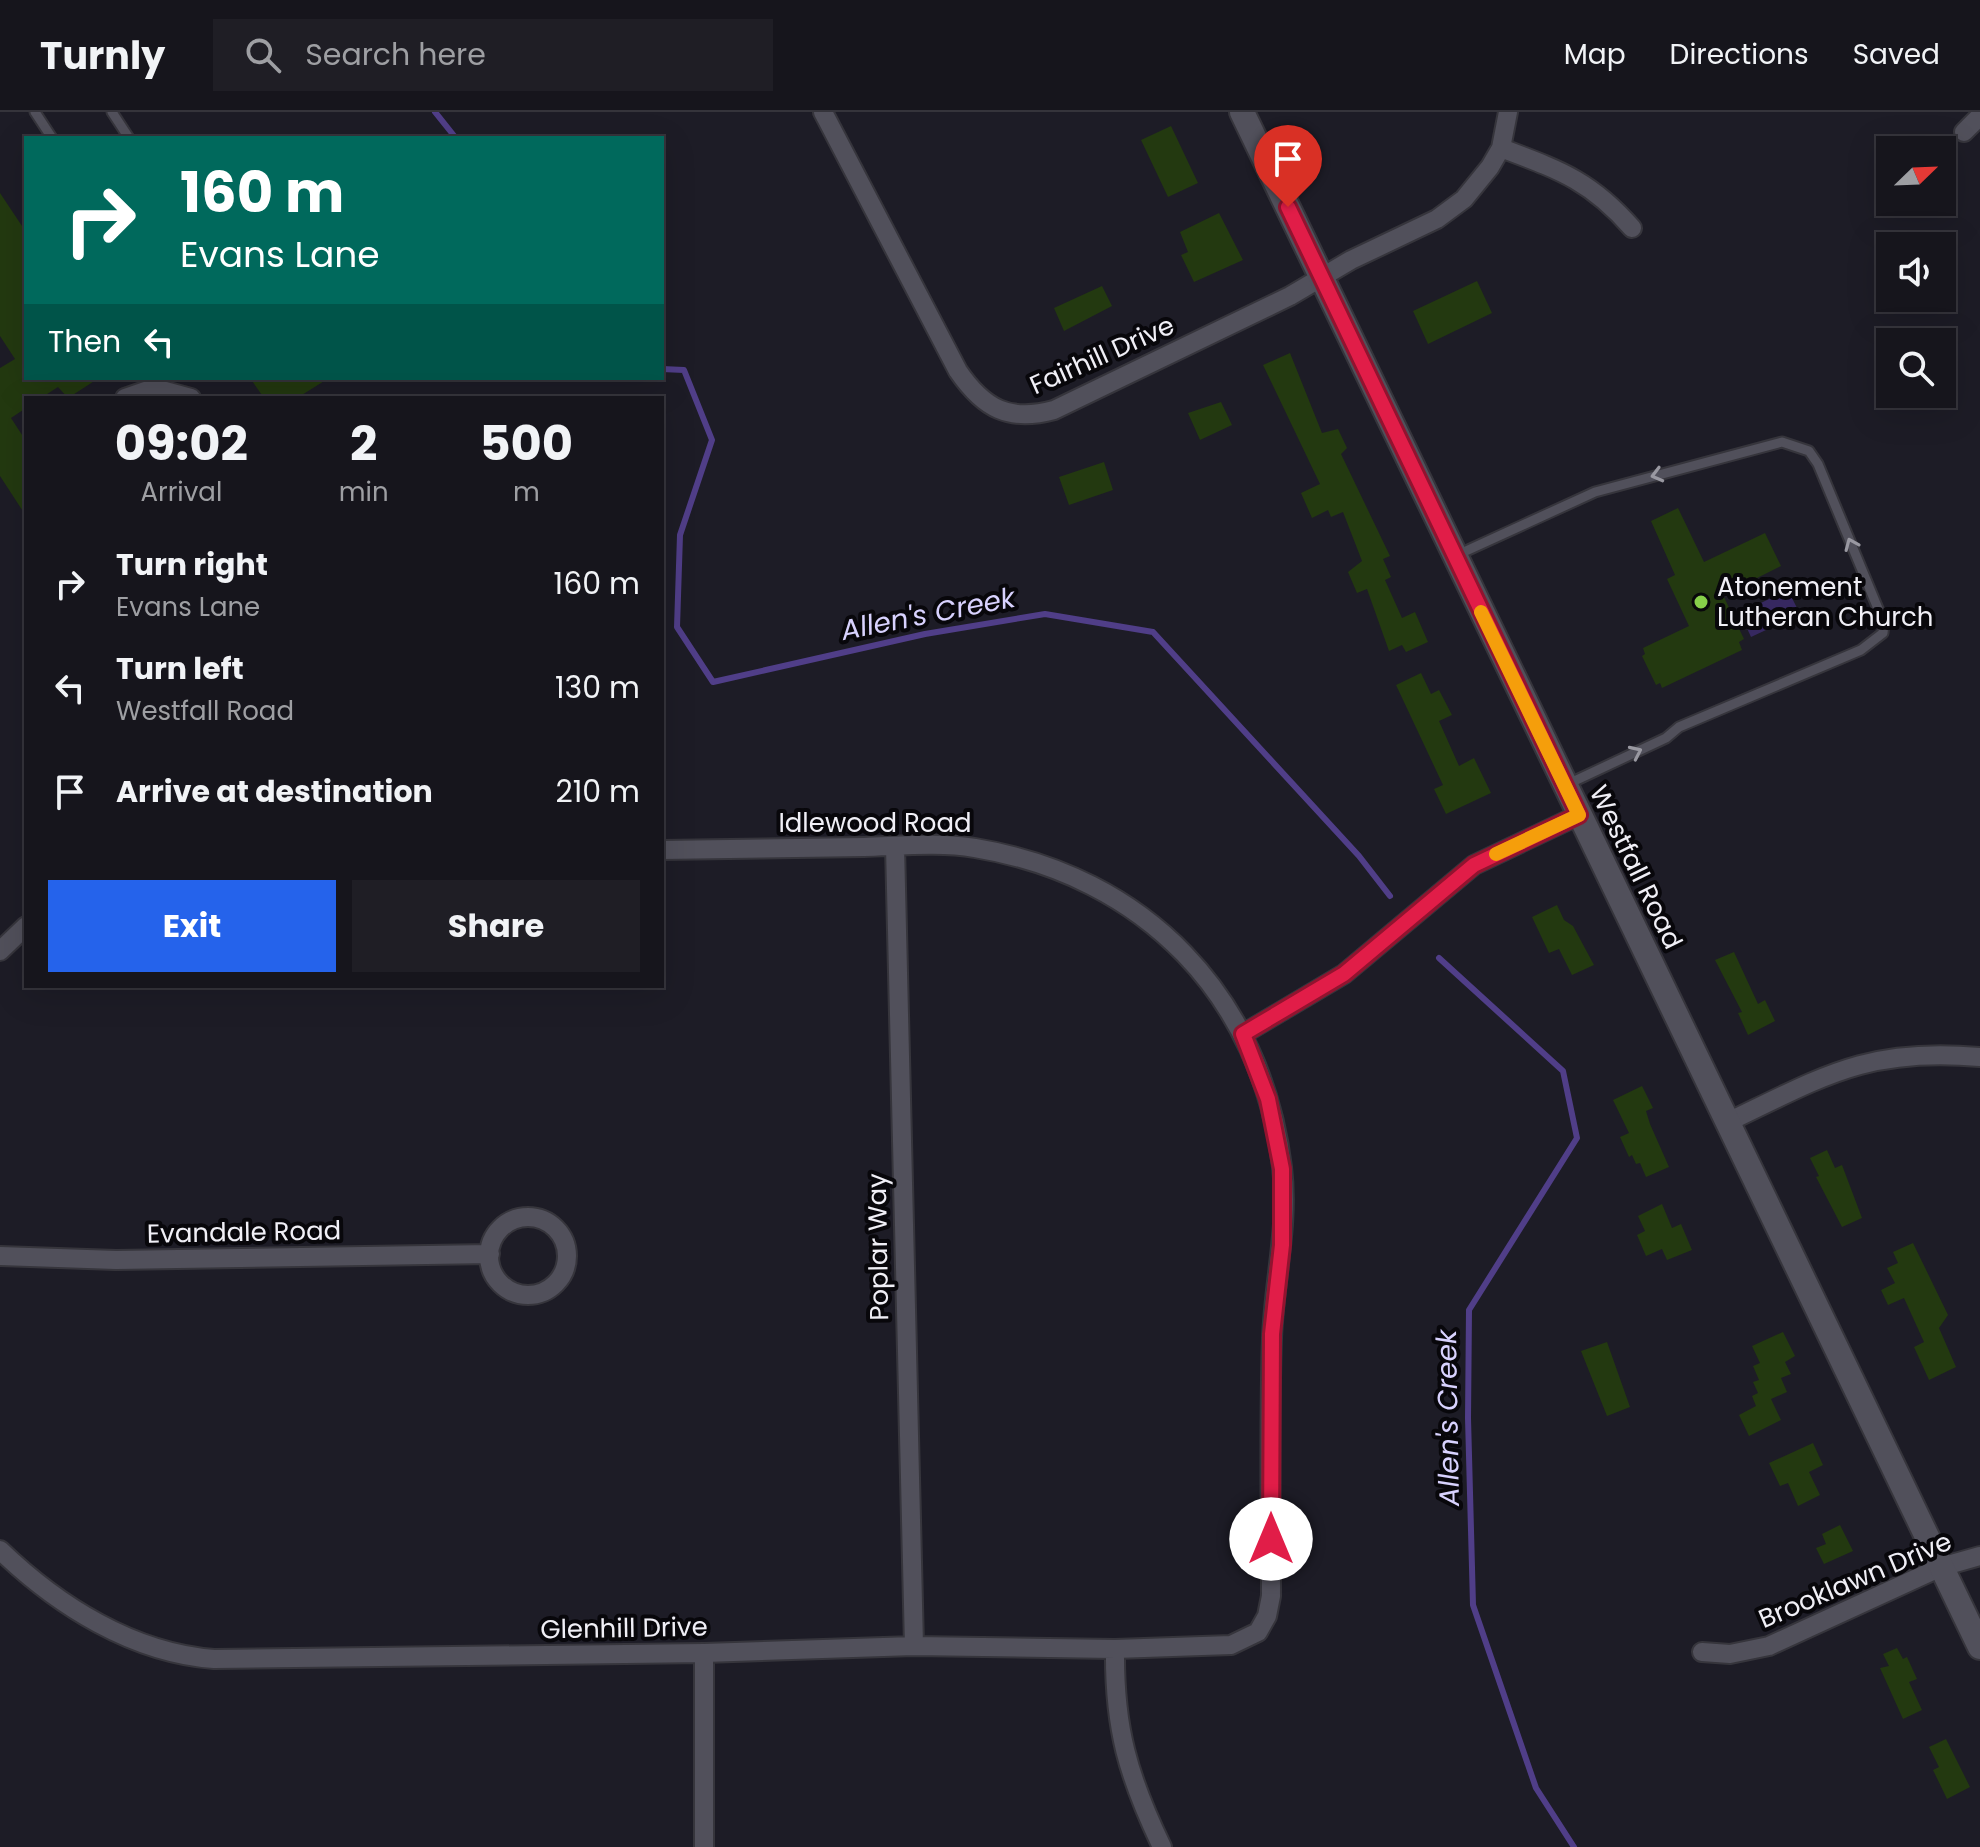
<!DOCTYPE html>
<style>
body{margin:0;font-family:Poppins,sans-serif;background:#1f1e25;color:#f1f3f6;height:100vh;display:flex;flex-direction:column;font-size:30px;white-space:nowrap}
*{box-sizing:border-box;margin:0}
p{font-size:26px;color:#9e9fa3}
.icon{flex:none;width:44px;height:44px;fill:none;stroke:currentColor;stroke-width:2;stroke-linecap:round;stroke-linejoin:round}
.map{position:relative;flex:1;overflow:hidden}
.panel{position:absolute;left:24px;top:284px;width:640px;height:592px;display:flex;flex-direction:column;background:#16151c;border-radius:0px;box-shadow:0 8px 32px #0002,0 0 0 2px #35343b}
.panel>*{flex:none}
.guide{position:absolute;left:24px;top:24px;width:640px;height:244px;border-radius:0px;box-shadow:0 8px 32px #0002,0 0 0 2px #35343b;background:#00695c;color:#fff;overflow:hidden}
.needle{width:52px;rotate:67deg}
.fabs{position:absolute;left:1876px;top:24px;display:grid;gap:16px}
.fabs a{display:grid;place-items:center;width:80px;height:80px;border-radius:0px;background:#16151c;box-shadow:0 8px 32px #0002,0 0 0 2px #35343b;font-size:40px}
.pin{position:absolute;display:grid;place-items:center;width:68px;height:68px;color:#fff;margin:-82px -34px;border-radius:50% 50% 50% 0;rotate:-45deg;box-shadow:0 0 8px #0007}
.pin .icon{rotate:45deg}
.me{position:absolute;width:88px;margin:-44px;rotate:0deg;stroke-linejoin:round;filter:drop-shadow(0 0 6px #0008)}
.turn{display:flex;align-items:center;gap:28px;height:168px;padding:0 24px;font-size:36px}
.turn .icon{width:104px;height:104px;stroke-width:2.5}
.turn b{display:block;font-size:56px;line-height:68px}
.then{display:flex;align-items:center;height:76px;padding:0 24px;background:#0003;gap:16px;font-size:30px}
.eta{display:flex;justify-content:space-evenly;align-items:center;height:136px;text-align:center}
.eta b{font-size:48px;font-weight:700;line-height:56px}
.button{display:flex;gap:16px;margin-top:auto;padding:16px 24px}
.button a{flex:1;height:92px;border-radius:0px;background:#2563eb;color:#fff;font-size:32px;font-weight:700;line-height:92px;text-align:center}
.button a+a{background:#1f1e25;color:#f1f3f6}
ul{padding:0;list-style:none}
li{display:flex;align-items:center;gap:24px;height:104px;padding:0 24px}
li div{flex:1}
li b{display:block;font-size:30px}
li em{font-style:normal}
header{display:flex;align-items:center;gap:48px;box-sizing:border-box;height:112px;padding:0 40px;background:#16151c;border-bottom:2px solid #35343b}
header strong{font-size:38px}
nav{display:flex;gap:44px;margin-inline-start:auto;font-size:28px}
.search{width:560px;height:72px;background:#1f1e25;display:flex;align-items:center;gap:20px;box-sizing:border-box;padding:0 28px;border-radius:0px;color:#9e9fa3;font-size:30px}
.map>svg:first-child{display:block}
.green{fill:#362860}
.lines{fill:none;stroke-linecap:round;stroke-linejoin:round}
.stream{stroke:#503e88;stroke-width:6}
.building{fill:#233910}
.lane-casing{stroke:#36353c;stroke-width:13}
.street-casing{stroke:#36353c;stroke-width:22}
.secondary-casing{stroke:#36353c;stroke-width:28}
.lane{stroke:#51505b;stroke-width:9}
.street{stroke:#51505b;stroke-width:18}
.secondary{stroke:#51505b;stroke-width:24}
.oneway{stroke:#9998a1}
.route-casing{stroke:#92132f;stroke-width:20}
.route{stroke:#e11d48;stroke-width:14}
.slow{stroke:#f59e0b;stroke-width:14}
.poi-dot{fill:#87cf4a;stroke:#08070b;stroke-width:3}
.labels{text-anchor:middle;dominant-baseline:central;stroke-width:8;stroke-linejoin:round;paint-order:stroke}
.street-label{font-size:26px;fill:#f0eff6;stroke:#08070b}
.poi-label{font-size:26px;fill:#f0eff6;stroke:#08070b;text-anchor:start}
.water-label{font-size:28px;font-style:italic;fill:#d8d2fe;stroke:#08070b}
</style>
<header>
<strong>Turnly</strong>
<div class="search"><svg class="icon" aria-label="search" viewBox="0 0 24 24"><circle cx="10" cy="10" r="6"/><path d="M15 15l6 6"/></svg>Search here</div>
<nav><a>Map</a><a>Directions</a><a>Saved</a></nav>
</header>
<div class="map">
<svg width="1980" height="1735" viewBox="0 0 1980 1735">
<rect width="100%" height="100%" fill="#1d1c26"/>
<path class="green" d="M1788,478L1800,502L1751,525L1740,501Z"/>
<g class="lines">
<path class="stream" d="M435,0L455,25L464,26
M662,257L684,258L712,328L680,423L677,515L713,570L925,522L1045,502L1153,520L1359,744L1390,784
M1439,846L1563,959L1577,1026L1469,1198L1468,1306L1473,1493L1536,1676L1574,1735"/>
</g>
<path class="building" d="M1171,14L1198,71L1168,85L1141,28Z
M0,81L26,120V266H99L68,286L58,275L41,286H26V296L11,306L26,329V404L0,364V256L15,247L0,224Z
M1219,101L1243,148L1194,170L1181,143L1188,140L1180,120Z
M1477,169L1492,201L1428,232L1413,199Z
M1102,174L1112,194L1064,219L1054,196Z
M1290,241L1322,321L1338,317L1347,336L1341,342L1390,444L1383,447L1391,465L1385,468L1402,506L1415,500L1428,530L1406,540L1402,533L1389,539L1367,477L1357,481L1348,460L1362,449L1343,400L1331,405L1328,398L1312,406L1301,381L1320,372L1263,253Z
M250,266H329L297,286H264Z
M1221,290L1232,313L1200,328L1188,301Z
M1104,350L1113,378L1069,393L1059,365Z
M1678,396L1704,450L1765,421L1781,454L1723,483L1744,527L1739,530L1742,538L1662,576L1660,571L1656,573L1642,544L1645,542L1643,536L1689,514L1667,467L1675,463L1651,409Z
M1421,561L1431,582L1439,578L1452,603L1439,609L1459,654L1474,646L1491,681L1446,702L1434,677L1443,673L1396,573Z
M1557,793L1564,808L1573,814L1594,853L1572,863L1559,837L1549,841L1532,805Z
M1734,840L1758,892L1765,888L1775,909L1748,923L1738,901L1742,900L1715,848Z
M1642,974L1653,996L1646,999L1650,1012L1669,1055L1646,1065L1640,1051L1636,1052L1632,1043L1629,1045L1620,1025L1629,1021L1613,988Z
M1827,1038L1835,1056L1842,1053L1862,1106L1842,1115L1816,1065L1819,1064L1810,1046Z
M1662,1092L1672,1116L1681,1112L1692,1138L1667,1148L1662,1137L1646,1144L1637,1123L1645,1119L1638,1104Z
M1913,1131L1948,1203L1939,1216L1956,1255L1929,1268L1914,1235L1924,1230L1904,1186L1888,1193L1881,1178L1895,1171L1887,1156L1898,1151L1893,1140Z
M1783,1220L1795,1244L1785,1250L1791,1262L1781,1266L1787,1280L1771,1287L1781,1308L1749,1324L1739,1303L1756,1294L1752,1284L1758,1281L1753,1270L1759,1268L1753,1254L1760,1251L1752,1234Z
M1607,1230L1630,1295L1607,1304L1581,1239Z
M1813,1331L1823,1353L1809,1360L1820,1383L1798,1394L1788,1371L1780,1374L1769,1351Z
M1840,1413L1853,1439L1824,1452L1816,1436L1826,1432L1822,1422Z
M1897,1536L1903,1547L1907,1545L1917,1567L1909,1570L1922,1598L1903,1607L1880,1556L1889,1554L1883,1542Z
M1946,1627L1970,1675L1947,1687L1933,1658L1939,1655L1929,1635Z"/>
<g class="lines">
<defs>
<path id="lane" d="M35,0L52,26
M112,0L129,26
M1455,444L1595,380L1782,330L1809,339L1818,352L1884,511L1883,521L1861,538L1679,615L1666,626L1568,672"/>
<path id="street" d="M823,0L958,259C984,297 1009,310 1054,298L1290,184L1351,148L1437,107L1464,87L1490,55L1501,36L1508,0
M1964,20L1980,4
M1501,36C1559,58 1590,68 1632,116
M125,286L154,276L191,286
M895,734L914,1534
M0,839L26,814
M1243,922L1344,862L1474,753L1579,703
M1728,1010C1824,964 1868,935 1980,945
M489 1144a39 39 0 1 1 78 0a39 39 0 1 1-78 0Z
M0,1144L116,1148L490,1142
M0,1438C58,1494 133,1541 214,1547L704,1541L914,1534L1115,1537L1231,1533L1258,1520L1267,1504L1271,1484C1271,1398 1269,1312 1272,1226C1274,1169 1289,1113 1282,1055C1261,884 1145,764 975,736C940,730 900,734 864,735C797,736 729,737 662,738
M1115,1537C1114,1616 1128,1664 1162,1735
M1702,1540L1730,1542L1769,1534L1941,1455L1980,1444
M704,1541V1735"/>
<path id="secondary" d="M1242,0L1980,1535"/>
</defs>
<use href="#lane" class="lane-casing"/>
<use href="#street" class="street-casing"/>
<use href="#secondary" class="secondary-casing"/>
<use href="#lane" class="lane"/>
<use href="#street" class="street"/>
<use href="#secondary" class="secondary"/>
</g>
<defs><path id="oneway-chevron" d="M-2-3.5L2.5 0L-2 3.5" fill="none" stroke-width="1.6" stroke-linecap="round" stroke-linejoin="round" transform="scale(2)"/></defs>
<g class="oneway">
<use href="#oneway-chevron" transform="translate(1657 363) rotate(165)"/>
<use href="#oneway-chevron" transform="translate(1851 432) rotate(-113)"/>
<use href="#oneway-chevron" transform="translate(1636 640) rotate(-25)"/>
</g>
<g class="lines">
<defs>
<path id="route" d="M1271,1427L1272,1222L1282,1133V1057L1268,987L1243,922L1344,862L1474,753L1579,703L1288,95"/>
</defs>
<use href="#route" class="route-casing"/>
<use href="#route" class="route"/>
<path class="slow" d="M1481,500L1579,703L1496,742"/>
</g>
<circle class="poi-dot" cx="1701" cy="490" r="8"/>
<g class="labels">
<g class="street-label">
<text transform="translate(1102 243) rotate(-24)">Fairhill Drive</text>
<text x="875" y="711">Idlewood Road</text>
<text transform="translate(1636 755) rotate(64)">Westfall Road</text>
<text transform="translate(244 1120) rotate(-1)">Evandale Road</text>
<text transform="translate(878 1135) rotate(-91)">Poplar Way</text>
<text transform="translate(1855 1468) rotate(-23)">Brooklawn Drive</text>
<text transform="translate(624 1516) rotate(-1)">Glenhill Drive</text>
</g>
<g class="poi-label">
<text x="1717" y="475">Atonement<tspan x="1717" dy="30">Lutheran Church</tspan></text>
</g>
<g class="water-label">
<text transform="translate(928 502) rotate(-11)">Allen's Creek</text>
<text transform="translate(1448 1306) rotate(-91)">Allen's Creek</text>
</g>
</g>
</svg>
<div class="fabs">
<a><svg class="needle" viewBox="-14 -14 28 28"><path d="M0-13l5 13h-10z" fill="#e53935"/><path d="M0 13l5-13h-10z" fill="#9e9fa3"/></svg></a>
<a><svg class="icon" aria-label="sound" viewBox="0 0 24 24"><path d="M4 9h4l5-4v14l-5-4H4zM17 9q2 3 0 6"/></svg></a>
<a><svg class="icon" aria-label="search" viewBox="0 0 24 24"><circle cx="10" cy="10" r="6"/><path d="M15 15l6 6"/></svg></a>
</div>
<div class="pin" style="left:1288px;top:95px;background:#d93025"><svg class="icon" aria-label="arrive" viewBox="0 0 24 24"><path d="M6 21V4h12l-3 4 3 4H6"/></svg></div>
<svg class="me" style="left:1271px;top:1427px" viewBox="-20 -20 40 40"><circle r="19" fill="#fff"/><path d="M0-13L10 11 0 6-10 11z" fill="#e11d48"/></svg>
<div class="guide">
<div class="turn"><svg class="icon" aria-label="right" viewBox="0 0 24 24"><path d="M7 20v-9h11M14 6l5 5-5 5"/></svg><div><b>160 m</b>Evans Lane</div></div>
<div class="then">Then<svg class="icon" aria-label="left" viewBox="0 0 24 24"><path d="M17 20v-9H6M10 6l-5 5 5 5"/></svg></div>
</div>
<section class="panel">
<div class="eta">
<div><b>09:02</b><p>Arrival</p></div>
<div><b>2</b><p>min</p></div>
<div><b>500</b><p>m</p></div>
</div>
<ul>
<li><svg class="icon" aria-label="right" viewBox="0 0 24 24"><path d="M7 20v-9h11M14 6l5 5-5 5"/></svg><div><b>Turn right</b><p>Evans Lane</p></div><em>160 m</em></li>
<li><svg class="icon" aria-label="left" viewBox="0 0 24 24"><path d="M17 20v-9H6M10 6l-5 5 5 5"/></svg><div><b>Turn left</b><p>Westfall Road</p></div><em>130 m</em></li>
<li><svg class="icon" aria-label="arrive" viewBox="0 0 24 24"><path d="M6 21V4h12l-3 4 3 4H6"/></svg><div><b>Arrive at destination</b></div><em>210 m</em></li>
</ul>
<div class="button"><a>Exit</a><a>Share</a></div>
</section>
</div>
